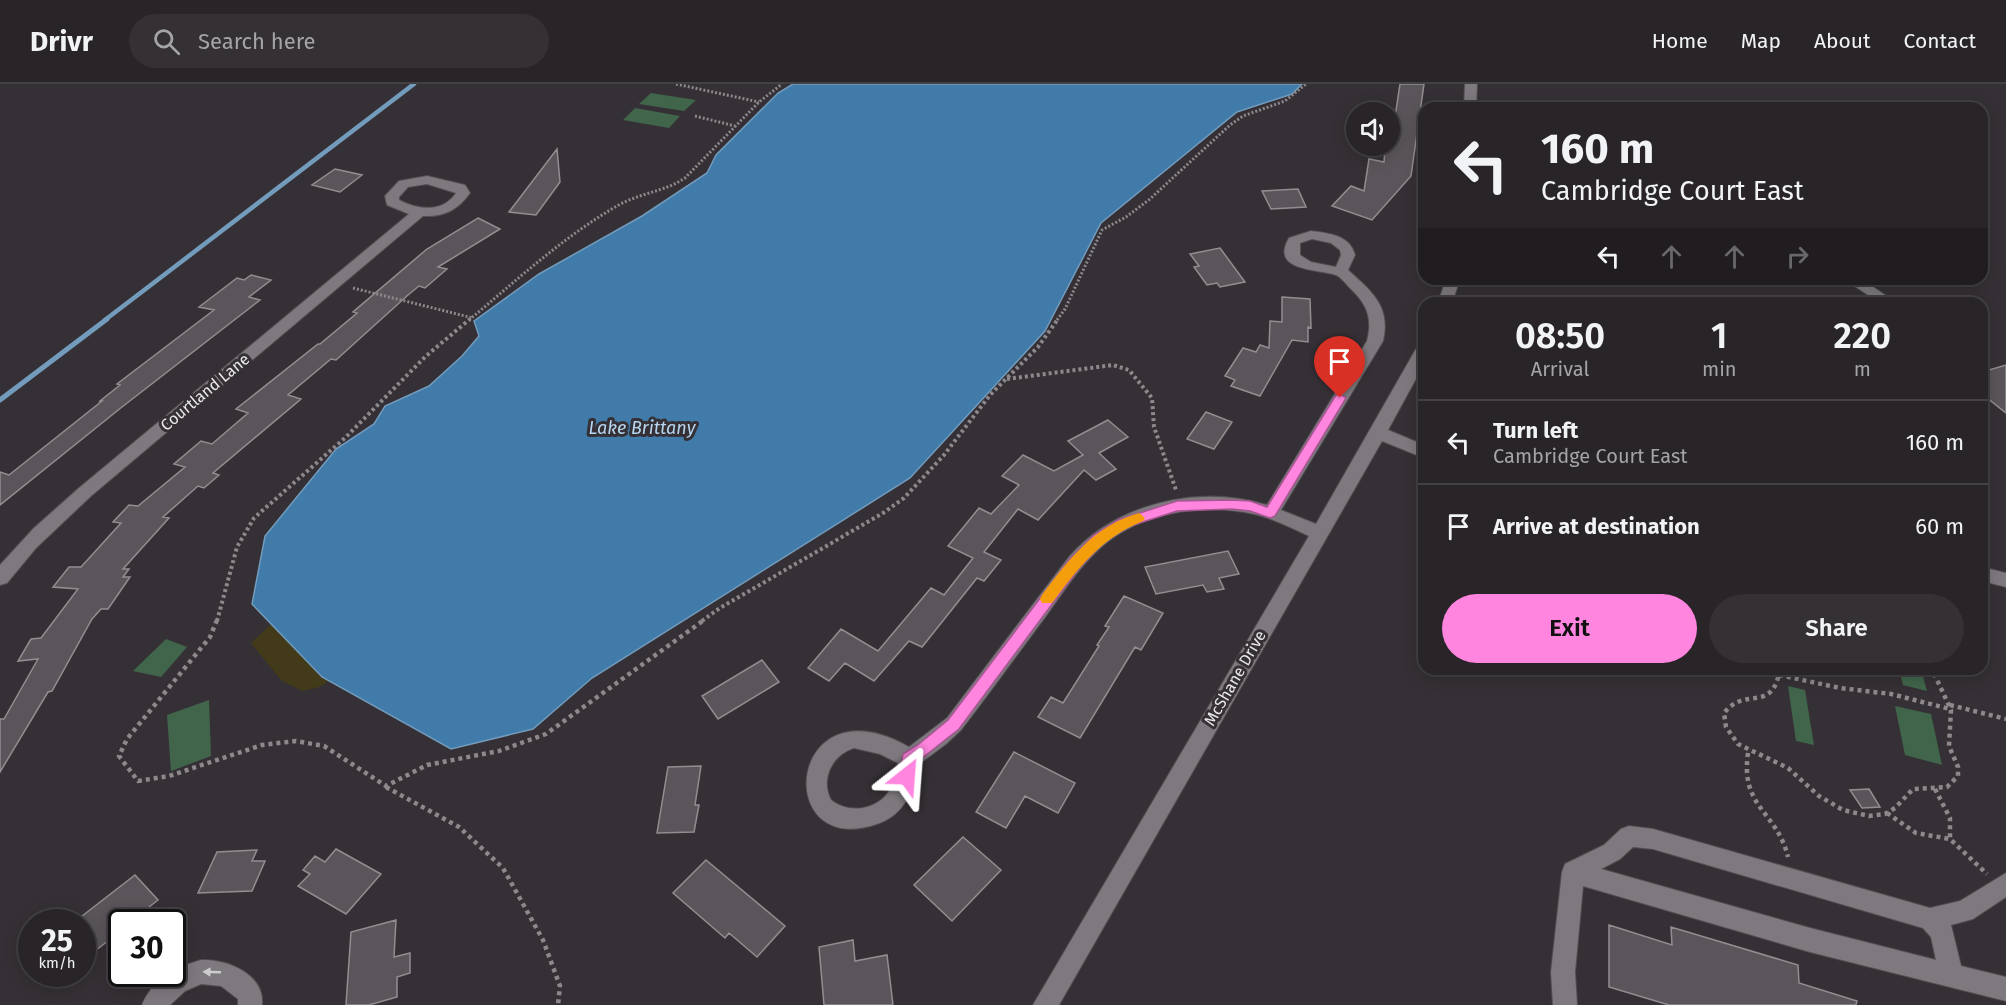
<!DOCTYPE html>
<style>
body{margin:0;font-family:"Fira Sans",sans-serif;background:#343034;color:#f1f3f6;height:100vh;display:flex;flex-direction:column;font-size:22px;white-space:nowrap}
*{box-sizing:border-box;margin:0}
p{font-size:20px;color:#a5a4a8}
.icon{flex:none;width:33px;height:33px;fill:none;stroke:currentColor;stroke-width:2;stroke-linecap:round;stroke-linejoin:round}
.map{position:relative;flex:1;overflow:hidden}
.side{position:absolute;left:1418px;top:213px;width:570px;height:378px;display:flex;flex-direction:column;background:#282428;border-radius:18px;box-shadow:0 3px 15px #0003,0 0 0 2px #444145}
.side>*{flex:none}
.hud{position:absolute;left:1418px;top:18px;width:570px;height:183px;border-radius:18px;box-shadow:0 3px 15px #0003,0 0 0 2px #444145;background:#282428;color:#f1f3f6;overflow:hidden}
.controls{position:absolute;left:1346px;top:18px;display:grid;gap:12px}
.controls a{display:grid;place-items:center;width:54px;height:54px;border-radius:50%;background:#282428;box-shadow:0 3px 15px #0003,0 0 0 2px #444145;font-size:30px}
.speed{position:absolute;left:18px;top:825px;display:flex;gap:12px;font-size:30px;font-weight:700;text-align:center}
.speed>*{display:grid;place-content:center;width:78px;height:78px;border-radius:50%;background:#282428;box-shadow:0 3px 15px #0003,0 0 0 2px #444145;line-height:1}
.speed small{font-size:15px;font-weight:400}
.speed .limit{border:3px solid #111;border-radius:9px;background:#fff;color:#111}
.pin{position:absolute;display:grid;place-items:center;width:51px;height:51px;color:#fff;margin:-62px -26px;border-radius:50% 50% 50% 0;rotate:-45deg;box-shadow:0 0 6px #0007}
.pin .icon{rotate:45deg}
.me{position:absolute;width:66px;margin:-33px;rotate:28deg;stroke-linejoin:round;filter:drop-shadow(0 0 4px #0008)}
.turn{display:flex;align-items:center;gap:21px;height:126px;padding:0 24px;font-size:27px}
.turn .icon{width:78px;height:78px;stroke-width:2.5}
.turn b{display:block;font-size:42px;line-height:51px}
.lanes{display:flex;align-items:center;height:57px;padding:0 24px;background:#0003;justify-content:center;gap:30px;direction:ltr}
.lanes .off{opacity:.35}
.eta{display:flex;justify-content:space-evenly;align-items:center;height:102px;text-align:center}
.eta b{font-size:36px;font-weight:600;line-height:42px}
.button{display:flex;gap:12px;margin-top:auto;padding:12px 24px}
.button a{flex:1;height:69px;border-radius:36px;background:#ff85df;color:#111;font-size:24px;font-weight:600;line-height:69px;text-align:center}
.button a+a{background:#343034;color:#f1f3f6}
ul{padding:0;list-style:none}
li{display:flex;align-items:center;gap:18px;height:84px;padding:0 24px;border-top:2px solid #444145}
li div{flex:1}
li b{display:block;font-size:22px}
li em{font-style:normal}
header{display:flex;align-items:center;gap:36px;box-sizing:border-box;height:84px;padding:0 30px;background:#282428;border-bottom:2px solid #444145}
header strong{font-size:28px}
nav{display:flex;gap:33px;margin-inline-start:auto;font-size:21px}
.search{width:420px;height:54px;background:#343034;display:flex;align-items:center;gap:15px;box-sizing:border-box;padding:0 21px;border-radius:33px;color:#a5a4a8;font-size:22px}
.map>svg:first-child{display:block}
.green{fill:#40654a}
.sand{fill:#423a19}
.water{fill:#407ba9;stroke:#739bbc;stroke-width:1.5}
.lines{fill:none;stroke-linecap:round;stroke-linejoin:round}
.stream-far1{stroke:#739bbc;stroke-width:4.5}
.stream{stroke:#739bbc;stroke-width:5}
.building{fill:#5a555a;stroke:#938d92;stroke-width:1.5}
.minor-casing{stroke:#524e52;stroke-width:2}
.path-far2{stroke:#8c888c;stroke-width:3;stroke-dasharray:2 2;stroke-linecap:butt}
.path-far1{stroke:#8c888c;stroke-width:4;stroke-dasharray:3 3;stroke-linecap:butt}
.path{stroke:#8c888c;stroke-width:4.5;stroke-dasharray:4 4;stroke-linecap:butt}
.minor{fill:#7e797e;fill-rule:evenodd}
.oneway{fill:#cfcccf}
.route{fill:#ff85df;stroke:#a65691;stroke-width:1.5}
.slow{fill:#f59e0b}
.labels{text-anchor:middle;dominant-baseline:central;stroke-width:6;stroke-linejoin:round;paint-order:stroke}
.street-label{font-size:16px;fill:#eae7ea;stroke:#353035}
.water-label{font-size:18px;font-style:italic;fill:#b6d6f0;stroke:#353035}
</style>
<header>
<strong>Drivr</strong>
<div class="search"><svg class="icon" aria-label="search" viewBox="0 0 24 24"><circle cx="10" cy="10" r="6"/><path d="M15 15l6 6"/></svg>Search here</div>
<nav><a>Home</a><a>Map</a><a>About</a><a>Contact</a></nav>
</header>
<div class="map">
<svg width="2006" height="921" viewBox="0 0 2006 921">
<rect width="100%" height="100%" fill="#353035"/>
<path class="green" d="M651,9L696,16L684,27L639,20Z
M635,24L680,32L669,44L623,36Z
M166,555L187,563L161,593L133,587Z
M1899,585H1921L1927,607L1903,601Z
M1788,602L1805,606L1814,661L1796,657Z
M209,616L211,672L171,687L167,631Z
M1895,622L1931,630L1942,681L1905,671Z"/>
<path class="sand" d="M271,540L328,597L320,603L302,607L281,596L251,559Z"/>
<path class="water" d="M793,0H1302L1292,10L1237,28L1101,139L1045,247L910,394L592,594L533,645L451,665L322,593L252,520L265,452L336,365L374,340L385,322L429,302L462,272L479,252L474,237L539,190L642,132L707,89L716,71L778,9Z"/>
<g class="lines">
<path class="stream-far1" d="M105,236L414,0"/>
<path class="stream" d="M0,316L107,235"/>
</g>
<path class="building" d="M1400,0H1424L1411,92L1372,136L1332,122L1351,102L1364,107L1369,75L1384,78L1385,65L1390,66Z
M557,65L560,98L536,131L509,128Z
M335,85L362,91L340,108L312,101Z
M1298,105L1306,123L1271,125L1262,107Z
M478,134L500,145L438,183L447,185L425,204L419,202L408,211L336,276L331,275L288,311L301,315L213,389L219,391L204,404L198,402L163,433L169,434L123,485H129L123,493H130L108,525H101L92,535L52,607L48,608L0,688V635H4L38,575L18,577L31,555L41,554L78,505L53,503L69,483H81L121,439L113,438L129,421L138,422L185,383L174,380L201,357L212,360L248,329L236,325L318,260H320L357,229L353,228L427,165Z
M1220,164L1245,198L1220,203L1217,199L1207,201L1194,183L1199,182L1190,170Z
M251,191L271,196L249,213L260,216L122,323L0,421V388L9,391L102,317H100L120,301L117,300L214,226L199,223L237,194L244,196Z
M1282,213L1310,215L1311,244L1308,243V258L1292,256L1260,312L1231,302L1235,296L1225,292L1243,264L1256,268L1260,261L1269,264L1270,237L1282,238Z
M2006,281V329L1982,310V288Z
M1206,328L1232,338L1214,365L1187,355Z
M1108,336L1128,353L1099,369L1116,385L1096,396L1084,386L1038,436L1018,425L984,468L1001,476L984,497L977,494L922,563L909,557L874,597L845,579L829,597L808,584L841,545L878,567L931,504L944,511L973,474L948,462L979,424L991,430L1019,401L1002,392L1023,371L1054,387L1083,371L1068,357Z
M1228,467L1239,490L1219,494L1224,505L1207,508L1203,501L1156,510L1145,483Z
M1124,512L1163,529L1141,566L1135,563L1080,654L1038,633L1051,613L1063,619L1099,562L1097,561L1109,543L1105,542Z
M762,576L779,598L718,635L702,612Z
M1014,668L1075,699L1058,729L1025,712L1006,744L976,728Z
M701,682L695,721H699L694,748L657,749L668,683Z
M1869,705L1880,723L1862,724L1850,706Z
M963,753L1001,786L952,837L914,801Z
M336,765L381,790L346,830L298,802L310,790L303,786L315,772L325,778Z
M257,766L252,777H265L252,807L198,809L217,768Z
M706,776L785,842L757,873L729,849L725,854L673,809Z
M135,791L158,816L130,838H122V846L82,877V832Z
M396,836L394,873L410,869V889L397,893V913L369,921H346L351,848Z
M1609,841L1672,861L1671,843L1798,881L1799,899L1857,917L1856,921H1669L1609,903Z
M853,856L855,877L887,871L893,921H824L819,863Z"/>
<g class="lines">
<defs>
<path id="minor" d="M1465,0H1477L1476,24H1464Z
M427,92L465,101L470,109C458,126 444,133 423,132L91,412L36,464L7,499L0,501V481L34,444L79,404L409,130L387,121L385,112L399,97ZM427,100L456,109C443,129 418,126 399,116V113L408,103Z
M1311,147C1328,149 1350,151 1355,171L1348,186C1372,208 1391,222 1383,257L1281,426L1316,440L1416,265L1424,260V280L1388,346L1424,361V374L1382,357L1059,921H1033L1309,452C1291,444 1273,434 1254,430C1201,418 1135,429 1096,468C1074,489 1058,516 1040,540C1014,575 988,611 961,646L946,660L919,680C914,707 904,731 877,740C771,776 787,594 909,663L947,634L1069,473C1116,419 1199,400 1267,421L1367,257C1373,234 1367,220 1350,204C1346,200 1341,193 1336,191C1320,185 1269,188 1289,154ZM1312,155L1331,159L1340,166L1341,171L1336,183L1311,178L1300,171V159ZM854,664L880,670L898,679C896,687 895,695 892,702C881,726 850,731 831,716C820,695 832,671 854,664Z
M1446,195H1460L1452,219H1438Z
M1844,195H1861L1897,219H1880Z
M1982,483L2006,489V503L1982,497Z
M1629,742L1653,745L1930,824L1960,817L2006,789V813L1973,835L1951,841L1961,882L2006,893V917L1810,868L1583,802L1575,888L1577,921H1553L1551,888L1562,788L1565,780L1604,761L1621,745ZM1633,763L1653,765L1923,844L1931,853L1936,876L1810,844L1601,785L1620,775Z
M201,876C227,875 265,890 262,921H238V915L221,902L201,900L185,907L170,921H142C152,896 176,883 201,876Z"/>
</defs>
<use href="#minor" class="minor-casing"/>
<path class="path-far2" d="M676,0L759,18
M695,32L735,42
M353,204L473,234
M469,236C517,196 563,153 617,122C639,109 664,108 685,94L759,18L782,0
M1057,236L1065,225L1102,146L1126,133L1150,115L1230,41L1243,32L1285,17L1306,0"/>
<path class="path-far1" d="M1007,295L1113,281L1129,286L1152,314L1154,343L1176,406
M217,537L237,463L254,434L346,353L426,272L470,235
M702,537L720,524L883,429L904,414L944,371L990,311L1038,263L1058,235"/>
<path class="path" d="M217,536L210,553L127,655L119,672L138,697L169,692L262,661L296,657L324,662L386,702L427,681L499,667L546,650L704,536
M1780,585C1772,631 1746,601 1724,629L1726,643L1738,660L1788,684L1819,712L1843,726L1869,732L1885,730L1895,724L1913,705L1947,703L1958,692V683L1949,662L1951,626L1932,585
M1779,591L1840,604L1891,610L1950,625
M1950,621L2006,635
M1748,669C1740,724 1777,727 1788,773
M386,703L459,743L503,784L543,856L560,902L558,921
M1935,705L1950,734V755L1987,790
M1887,729L1916,749L1950,755"/>
<use href="#minor" class="minor"/>
</g>
<defs><path id="oneway-solid" d="M-6-.8H1V-3.2L6.5 0L1 3.2V.8H-6Z" transform="scale(1.5)"/></defs>
<use class="oneway" href="#oneway-solid" transform="translate(212 888) rotate(-178)"/>
<path class="route" d="M1340,310L1346,314L1275,432L1270,434L1250,427L1232,425L1177,427L1127,443L1104,458L1079,484L959,645L916,679L912,697L907,699L901,697L899,692L903,670L919,660L948,636L1069,476L1094,451L1118,436L1177,417L1232,416L1250,417L1267,423L1336,311Z"/>
<path class="slow" d="M1139,429L1145,434L1143,437C1102,453 1078,484 1052,519H1042L1040,515L1042,511C1069,475 1094,442 1139,429Z"/>
<g class="labels">
<g class="street-label">
<text transform="translate(205 308) rotate(-40)">Courtland Lane</text>
<text transform="translate(1235 594) rotate(-60)">McShane Drive</text>
</g>
<g class="water-label">
<text x="642" y="344">Lake Brittany</text>
</g>
</g>
</svg>
<div class="controls">
<a><svg class="icon" aria-label="sound" viewBox="0 0 24 24"><path d="M4 9h4l5-4v14l-5-4H4zM17 9q2 3 0 6"/></svg></a>
</div>
<div class="speed"><div>25<small>km/h</small></div><div class="limit">30</div></div>
<div class="pin" style="left:1340px;top:314px;background:#d93025"><svg class="icon" aria-label="arrive" viewBox="0 0 24 24"><path d="M6 21V4h12l-3 4 3 4H6"/></svg></div>
<svg class="me" style="left:907px;top:692px" viewBox="-20 -20 40 40"><path d="M0-17L14 15 0 8-14 15z" fill="#ff85df" stroke="#fff" stroke-width="4"/></svg>
<div class="hud">
<div class="turn"><svg class="icon" aria-label="left" viewBox="0 0 24 24"><path d="M17 20v-9H6M10 6l-5 5 5 5"/></svg><div><b>160 m</b>Cambridge Court East</div></div>
<div class="lanes"><svg class="icon" aria-label="left" viewBox="0 0 24 24"><path d="M17 20v-9H6M10 6l-5 5 5 5"/></svg><svg class="icon off" aria-label="ahead" viewBox="0 0 24 24"><path d="M12 20V5M6 11l6-6 6 6"/></svg><svg class="icon off" aria-label="ahead" viewBox="0 0 24 24"><path d="M12 20V5M6 11l6-6 6 6"/></svg><svg class="icon off" aria-label="right" viewBox="0 0 24 24"><path d="M7 20v-9h11M14 6l5 5-5 5"/></svg></div>
</div>
<section class="side">
<div class="eta">
<div><b>08:50</b><p>Arrival</p></div>
<div><b>1</b><p>min</p></div>
<div><b>220</b><p>m</p></div>
</div>
<ul>
<li><svg class="icon" aria-label="left" viewBox="0 0 24 24"><path d="M17 20v-9H6M10 6l-5 5 5 5"/></svg><div><b>Turn left</b><p>Cambridge Court East</p></div><em>160 m</em></li>
<li><svg class="icon" aria-label="arrive" viewBox="0 0 24 24"><path d="M6 21V4h12l-3 4 3 4H6"/></svg><div><b>Arrive at destination</b></div><em>60 m</em></li>
</ul>
<div class="button"><a>Exit</a><a>Share</a></div>
</section>
</div>
